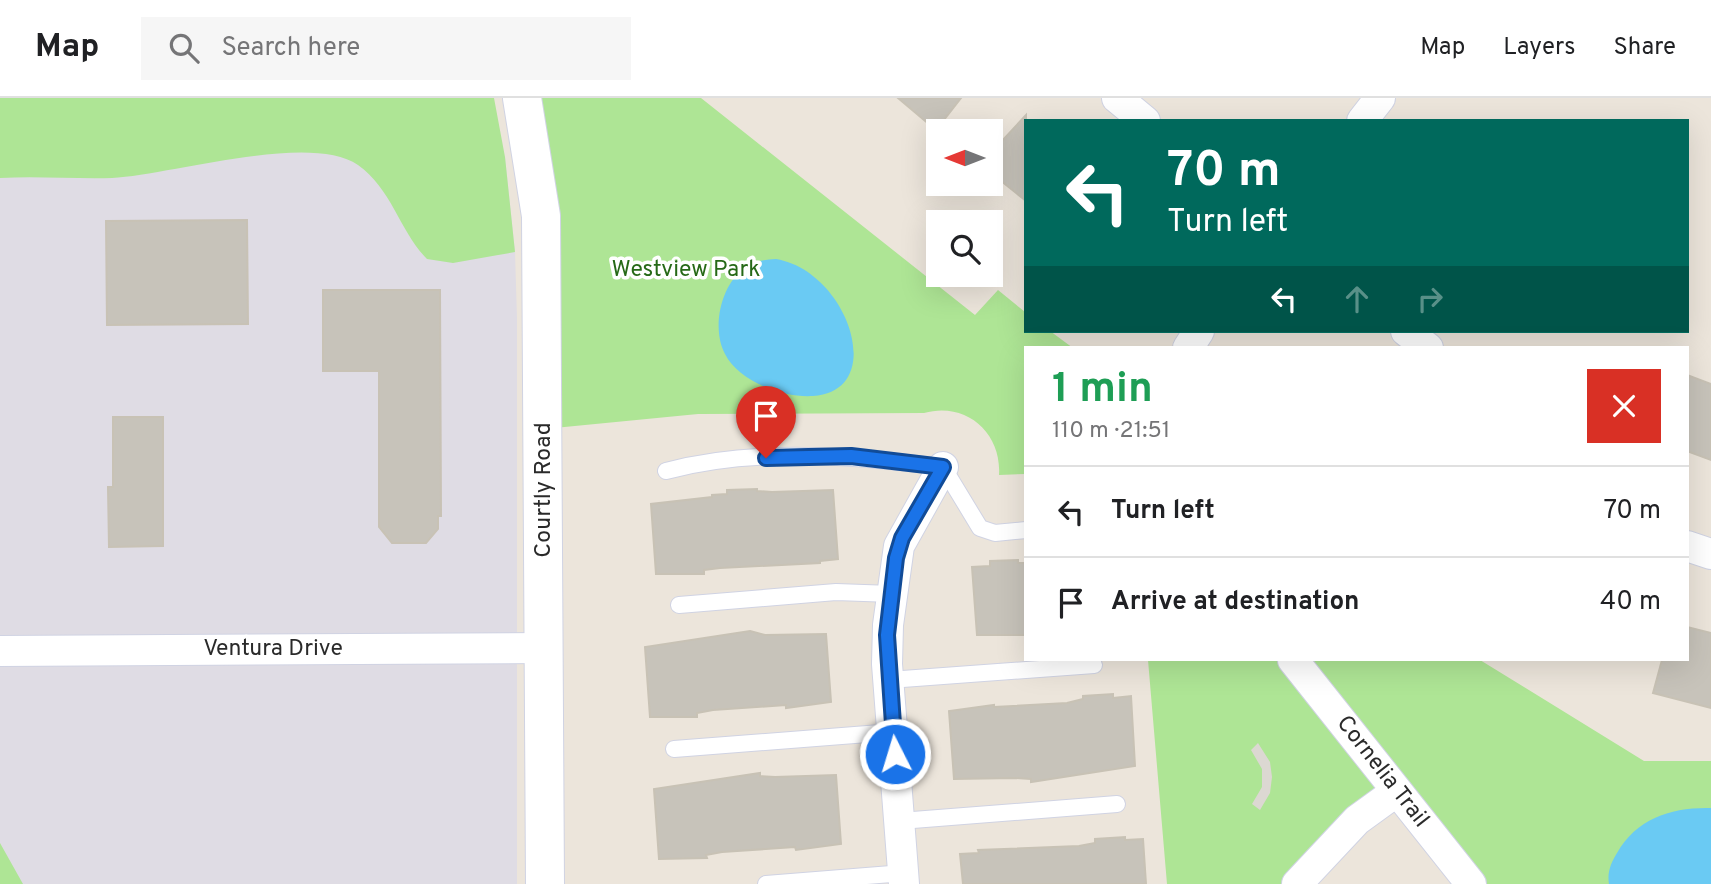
<!DOCTYPE html>
<meta charset="utf-8">
<style>
body{margin:0;font-family:Overpass,sans-serif;background:#f6f6f6;color:#202124;height:100vh;display:flex;flex-direction:column;font-size:26px;white-space:nowrap}
*{box-sizing:border-box;margin:0}
p{font-size:23px;color:#757577}
.icon{flex:none;width:38px;height:38px;fill:none;stroke:currentColor;stroke-width:2;stroke-linecap:round;stroke-linejoin:round}
.map{position:relative;flex:1;overflow:hidden}
.drawer{position:absolute;left:1024px;top:248px;width:665px;height:315px;display:flex;flex-direction:column;background:#fff;border-radius:0px;box-shadow:0 7px 28px #0002}
.drawer>*{flex:none}
.guide{position:absolute;left:1024px;top:21px;width:665px;height:214px;border-radius:0px;box-shadow:0 7px 28px #0002;background:#00695c;color:#fff;overflow:hidden}
.needle{width:46px;rotate:270deg}
.fabs{position:absolute;left:926px;top:21px;display:grid;gap:14px}
.fabs a{display:grid;place-items:center;width:77px;height:77px;border-radius:0px;background:#fff;box-shadow:0 7px 28px #0002;font-size:35px}
.pin{position:absolute;display:grid;place-items:center;width:60px;height:60px;color:#fff;margin:-72px -30px;border-radius:50% 50% 50% 0;rotate:-45deg;box-shadow:0 0 7px #0007}
.pin .icon{rotate:45deg}
.me{position:absolute;width:77px;margin:-38px;rotate:355deg;stroke-linejoin:round;filter:drop-shadow(0 0 5px #0008)}
.turn{display:flex;align-items:center;gap:24px;height:147px;padding:0 28px;font-size:32px}
.turn .icon{width:91px;height:91px;stroke-width:2.5}
.turn b{display:block;font-size:49px;line-height:60px}
.lanes{display:flex;align-items:center;height:66px;padding:0 28px;background:#0003;justify-content:center;gap:35px;direction:ltr}
.lanes .off{opacity:.35}
.round{display:grid;place-items:center;flex:none;width:74px;height:74px;border-radius:0px;background:#f6f6f6}
.headline{display:flex;align-items:center;justify-content:space-between;height:119px;padding:0 28px}
h1{font-size:42px;font-weight:700;line-height:52px;color:#1e9e55}
ul{padding:0;list-style:none}
li{display:flex;align-items:center;gap:21px;height:91px;padding:0 28px;border-top:2px solid #e0e0e0}
li div{flex:1}
li b{display:block;font-size:26px}
li em{font-style:normal}
header{display:flex;align-items:center;gap:42px;box-sizing:border-box;height:98px;padding:0 35px;background:#fff;border-bottom:2px solid #e0e0e0}
header strong{font-size:33px}
nav{display:flex;gap:38px;margin-inline-start:auto;font-size:24px}
.search{width:490px;height:63px;background:#f6f6f6;display:flex;align-items:center;gap:18px;box-sizing:border-box;padding:0 24px;border-radius:0px;color:#757577;font-size:26px}
.map>svg:first-child{display:block}
.industrial{fill:#dfdce4}
.green{fill:#aee595}
.plaza{fill:#dcd8d2}
.water{fill:#6acaf3}
.building{fill:#c7c3ba;stroke:#c8c2b5;stroke-width:2}
.lines{fill:none;stroke-linecap:round;stroke-linejoin:round}
.lane-casing{stroke:#d0d3e3;stroke-width:18}
.street-casing{stroke:#d0d3e3;stroke-width:32}
.secondary-casing{stroke:#d0d3e3;stroke-width:40}
.lane{stroke:#fff;stroke-width:16}
.street{stroke:#fff;stroke-width:30}
.secondary{stroke:#fff;stroke-width:38}
.route-casing{stroke:#114b97;stroke-width:18}
.route{stroke:#1a73e8;stroke-width:12}
.labels{text-anchor:middle;dominant-baseline:central;stroke-width:7;stroke-linejoin:round;paint-order:stroke}
.park-label{font-size:23px;fill:#266917;stroke:#fff}
.street-label{font-size:23px;fill:#2a2a2a;stroke:#fff}
</style>
<header>
<strong>Map</strong>
<div class="search"><svg class="icon" aria-label="search" viewBox="0 0 24 24"><circle cx="10" cy="10" r="6"/><path d="M15 15l6 6"/></svg>Search here</div>
<nav><a>Map</a><a>Layers</a><a>Share</a></nav>
</header>
<div class="map">
<svg width="1711" height="786" viewBox="0 0 1711 786">
<rect width="100%" height="100%" fill="#ece5db"/>
<path class="industrial" d="M0,14L505,59L515,154L517,220V786H0Z"/>
<path class="green" d="M0,0H494L505,59L515,154L453,165L427,161C400,134 392,91 358,67C310,34 170,77 112,80C75,81 37,78 0,80Z
M522,0H701L975,217L998,192L1025,214L1026,233H1050L1073,250H1026L1025,376L999,377C1002,334 965,303 924,315L698,316L544,331Z
M1148,562H1480L1644,663H1711V786H1471L1397,694L1297,786H1167Z
M0,745L23,786H0Z"/>
<path class="plaza" d="M1258,645L1270,664L1272,679L1270,695L1260,712L1252,706L1262,689V671L1251,652Z"/>
<path class="water" d="M776,161C848,173 889,293 813,298C784,300 739,284 725,256C711,230 721,185 746,169C755,162 766,162 776,161Z
M1711,710V786H1609C1607,774 1611,765 1617,755C1637,720 1672,709 1711,710Z"/>
<path class="building" d="M898,0H961L936,32Z
M1026,17V103L990,74V56Z
M247,122L248,226L107,227L106,123Z
M323,192H440L441,418H438V431L426,445H392L379,429V273H323Z
M1687,277L1711,286V362L1687,353Z
M113,319H163V448L109,449L108,389H113Z
M757,391V393L772,394L833,392L838,461L820,463V465L720,470L704,472V476H656L651,406L712,399V397L727,396V392Z
M1018,462V465H1026V537H977L972,469L990,468V463Z
M1687,529L1711,535V610L1653,595L1662,562H1687Z
M750,533L765,537L826,536L831,604L786,610V607L713,612L697,615V619H650L645,549Z
M1113,596V600L1131,598L1135,668L1031,684V681L1015,680L954,681L949,613L994,607V609L1067,605L1083,601V598Z
M760,675V678L775,679L836,677L841,746L796,752L795,749L722,754L706,757L707,760L659,761L654,691Z
M1125,739V742L1143,741L1146,786H963L960,756L979,755L978,752L1079,748L1095,745V741Z"/>
<g class="lines">
<defs>
<path id="lane" d="M666,373C755,349 853,358 943,369L980,430L995,435L1026,432
M679,507L836,494L892,496
M889,582L1094,567
M674,651L893,634
M900,723L1117,706
M766,786L904,775"/>
<path id="street" d="M1117,0L1145,23
M1362,23L1380,0
M1406,233L1428,250
M1188,250L1199,233
M1687,448L1711,456
M0,553L545,550
M1293,562L1471,786
M904,786L887,566L888,527L899,448L943,369
M1297,786L1357,722L1397,693"/>
<path id="secondary" d="M522,0L541,118L545,786"/>
</defs>
<use href="#lane" class="lane-casing"/>
<use href="#street" class="street-casing"/>
<use href="#secondary" class="secondary-casing"/>
<use href="#lane" class="lane"/>
<use href="#street" class="street"/>
<use href="#secondary" class="secondary"/>
</g>
<g class="lines">
<defs>
<path id="route" d="M766,360L851,358L943,369L902,440L896,460L887,537L895,656"/>
</defs>
<use href="#route" class="route-casing"/>
<use href="#route" class="route"/>
</g>
<g class="labels">
<g class="park-label">
<text x="686" y="172">Westview Park</text>
</g>
<g class="street-label">
<text transform="translate(544 392) rotate(-90)">Courtly Road</text>
<text x="273" y="551">Ventura Drive</text>
<text transform="translate(1382 674) rotate(52)">Cornelia Trail</text>
</g>
</g>
</svg>
<div class="fabs">
<a><svg class="needle" viewBox="-14 -14 28 28"><path d="M0-13l5 13h-10z" fill="#e53935"/><path d="M0 13l5-13h-10z" fill="#757577"/></svg></a>
<a><svg class="icon" aria-label="search" viewBox="0 0 24 24"><circle cx="10" cy="10" r="6"/><path d="M15 15l6 6"/></svg></a>
</div>
<div class="pin" style="left:766px;top:360px;background:#d93025"><svg class="icon" aria-label="arrive" viewBox="0 0 24 24"><path d="M6 21V4h12l-3 4 3 4H6"/></svg></div>
<svg class="me" style="left:895px;top:656px" viewBox="-20 -20 40 40"><circle r="17" fill="#1a73e8" stroke="#fff" stroke-width="3"/><path d="M0-11L8 9 0 5-8 9z" fill="#fff"/></svg>
<div class="guide">
<div class="turn"><svg class="icon" aria-label="left" viewBox="0 0 24 24"><path d="M17 20v-9H6M10 6l-5 5 5 5"/></svg><div><b>70 m</b>Turn left</div></div>
<div class="lanes"><svg class="icon" aria-label="left" viewBox="0 0 24 24"><path d="M17 20v-9H6M10 6l-5 5 5 5"/></svg><svg class="icon off" aria-label="ahead" viewBox="0 0 24 24"><path d="M12 20V5M6 11l6-6 6 6"/></svg><svg class="icon off" aria-label="right" viewBox="0 0 24 24"><path d="M7 20v-9h11M14 6l5 5-5 5"/></svg></div>
</div>
<section class="drawer">
<div class="headline"><div><h1>1 min</h1><p>110 m · 21:51</p></div><a class="round" style="background:#d93025;color:#fff"><svg class="icon" aria-label="close" viewBox="0 0 24 24"><path d="M6 6l12 12M18 6L6 18"/></svg></a></div>
<ul>
<li><svg class="icon" aria-label="left" viewBox="0 0 24 24"><path d="M17 20v-9H6M10 6l-5 5 5 5"/></svg><div><b>Turn left</b></div><em>70 m</em></li>
<li><svg class="icon" aria-label="arrive" viewBox="0 0 24 24"><path d="M6 21V4h12l-3 4 3 4H6"/></svg><div><b>Arrive at destination</b></div><em>40 m</em></li>
</ul>
</section>
</div>
